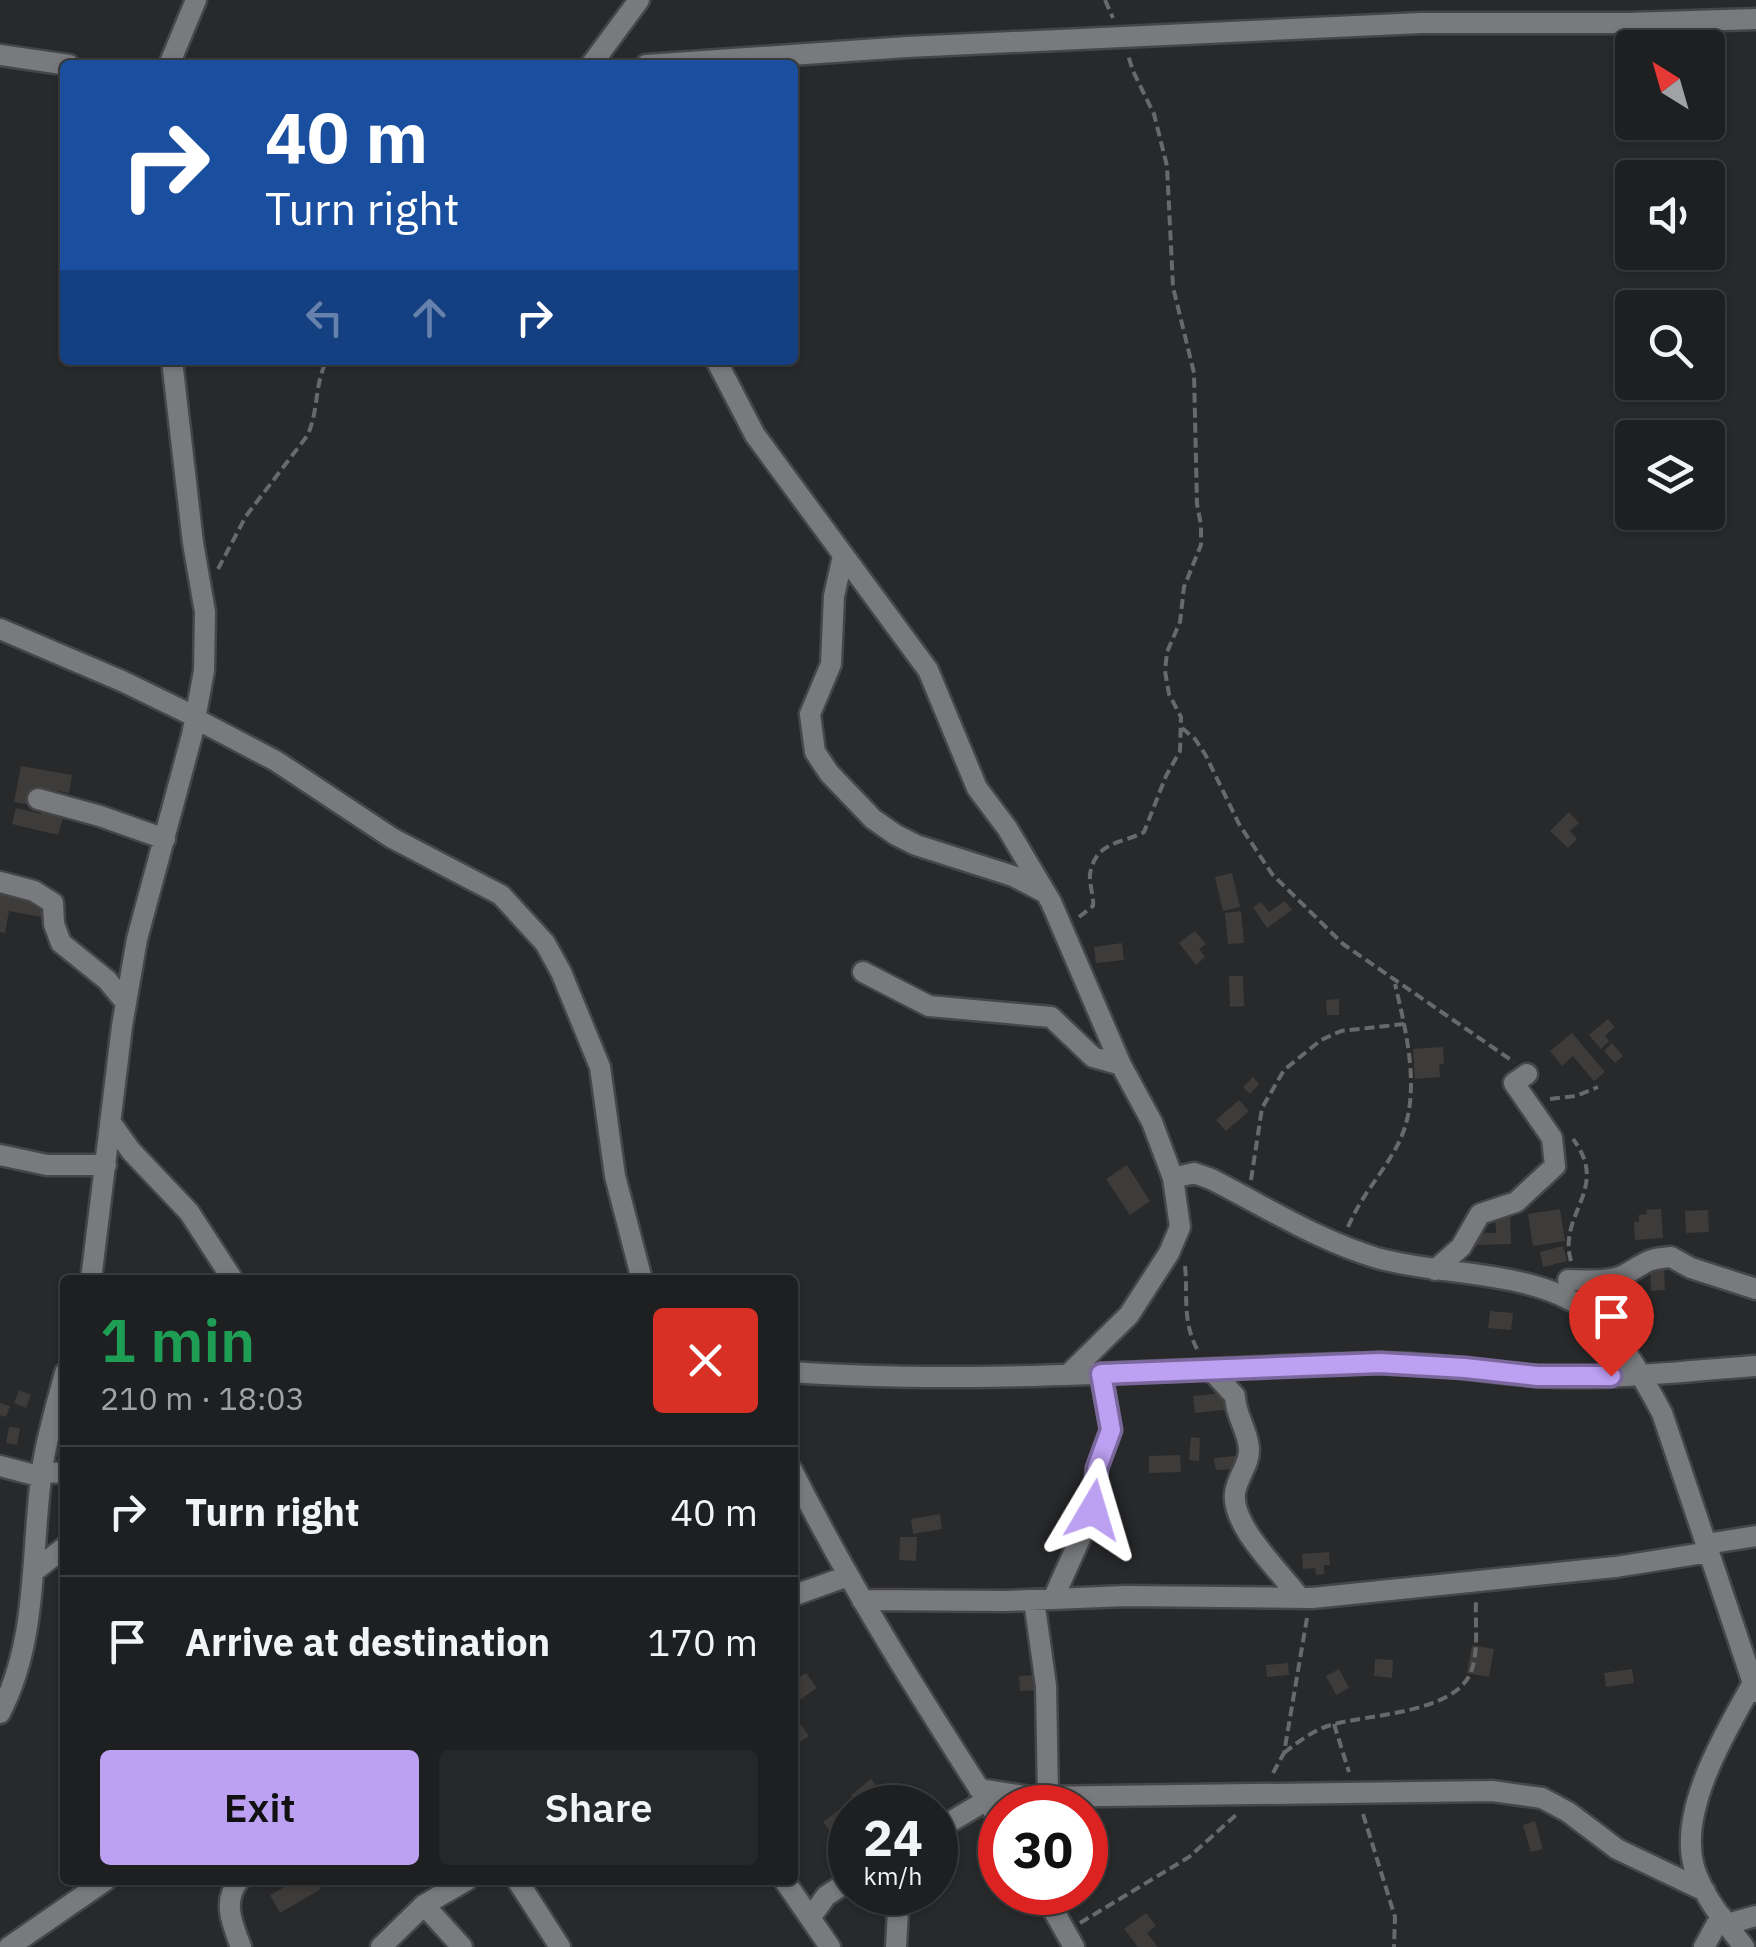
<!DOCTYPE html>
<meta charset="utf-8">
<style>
body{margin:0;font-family:"IBM Plex Sans",sans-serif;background:#262729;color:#f1f3f6;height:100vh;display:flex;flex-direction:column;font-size:38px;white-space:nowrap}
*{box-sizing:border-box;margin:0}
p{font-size:32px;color:#a1a2a5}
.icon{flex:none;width:55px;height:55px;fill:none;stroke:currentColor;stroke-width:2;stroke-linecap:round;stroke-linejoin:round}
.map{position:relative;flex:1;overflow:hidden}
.details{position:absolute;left:60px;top:1275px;width:738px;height:610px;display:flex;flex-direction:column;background:#1e1f20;border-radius:10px;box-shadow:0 2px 8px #0004,0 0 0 2px #3c3d3e}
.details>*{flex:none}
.top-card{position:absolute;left:60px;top:60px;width:738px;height:305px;border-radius:10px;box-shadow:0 2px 8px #0004,0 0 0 2px #3c3d3e;background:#1a4fa0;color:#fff;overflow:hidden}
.needle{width:65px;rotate:323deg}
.controls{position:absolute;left:1615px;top:30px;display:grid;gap:20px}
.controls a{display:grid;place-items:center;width:110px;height:110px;border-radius:10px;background:#1e1f20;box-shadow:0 2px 8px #0004,0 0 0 2px #3c3d3e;font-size:50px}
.speed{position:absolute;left:828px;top:1785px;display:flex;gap:20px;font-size:50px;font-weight:700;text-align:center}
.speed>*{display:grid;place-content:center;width:130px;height:130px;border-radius:50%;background:#1e1f20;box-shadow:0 2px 8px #0004,0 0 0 2px #3c3d3e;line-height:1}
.speed small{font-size:25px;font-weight:400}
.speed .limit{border:15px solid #d22;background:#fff;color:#111}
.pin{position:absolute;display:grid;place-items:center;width:85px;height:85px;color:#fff;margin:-102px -42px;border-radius:50% 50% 50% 0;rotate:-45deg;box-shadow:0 0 10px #0007}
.pin .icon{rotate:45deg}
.me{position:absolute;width:110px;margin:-55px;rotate:7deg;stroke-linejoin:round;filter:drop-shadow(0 0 8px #0008)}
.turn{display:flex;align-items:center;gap:35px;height:210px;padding:0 40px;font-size:45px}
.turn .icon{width:130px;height:130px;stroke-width:2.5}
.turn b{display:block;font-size:70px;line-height:85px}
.lanes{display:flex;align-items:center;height:95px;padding:0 40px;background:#0003;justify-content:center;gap:50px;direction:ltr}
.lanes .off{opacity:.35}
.round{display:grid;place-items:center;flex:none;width:105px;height:105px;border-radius:10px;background:#262729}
.headline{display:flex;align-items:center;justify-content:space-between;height:170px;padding:0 40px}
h1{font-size:60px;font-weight:600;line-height:75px;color:#1e9e55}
.button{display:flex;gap:20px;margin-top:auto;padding:20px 40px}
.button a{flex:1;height:115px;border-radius:10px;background:#bca0f2;color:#111;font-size:40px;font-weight:600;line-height:115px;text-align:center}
.button a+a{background:#262729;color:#f1f3f6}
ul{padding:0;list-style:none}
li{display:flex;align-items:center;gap:30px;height:130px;padding:0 40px;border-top:2px solid #3c3d3e}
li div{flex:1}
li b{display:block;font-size:38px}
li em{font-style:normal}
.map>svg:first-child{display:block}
.building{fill:#3e3c3a}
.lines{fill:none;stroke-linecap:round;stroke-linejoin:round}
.minor-casing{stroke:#454648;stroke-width:25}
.path{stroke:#68696b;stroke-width:4;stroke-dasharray:10 5;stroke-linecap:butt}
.minor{stroke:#797a7d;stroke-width:20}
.route-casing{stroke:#7a689d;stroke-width:25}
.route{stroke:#bca0f2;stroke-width:18}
</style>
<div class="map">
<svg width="1756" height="1947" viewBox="0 0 1756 1947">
<rect width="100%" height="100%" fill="#28292b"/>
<path class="building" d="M21,766L72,775L69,793L35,787L32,805L14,802Z
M43,806L65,811L58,835L12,824L16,808L41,814Z
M1569,812L1579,823L1570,831L1577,839L1568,848L1550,831Z
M1232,873L1240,907L1223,911L1215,877Z
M0,892L45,900L41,917L9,911L5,933L0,932Z
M1285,901L1292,910L1267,928L1253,907L1261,902L1269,912Z
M1241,911L1244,943L1228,944L1225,913Z
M1195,931L1206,944L1199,949L1205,957L1196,965L1179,943Z
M1122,943L1124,960L1096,963L1094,947Z
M1229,976H1243L1244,1006L1230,1007Z
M1339,999V1015H1327L1326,1000Z
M1608,1019L1615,1027L1605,1036L1609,1041L1601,1049L1589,1035Z
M1572,1033L1605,1072L1594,1081L1573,1056L1562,1066L1550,1051Z
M1612,1043L1623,1056L1615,1063L1604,1051Z
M1443,1047L1444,1064H1439L1440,1077L1415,1079L1413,1049Z
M1253,1077L1259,1084L1250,1094L1243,1087Z
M1239,1100L1249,1111L1226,1131L1216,1120Z
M1127,1165L1150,1201L1130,1215L1106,1179Z
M1560,1209L1565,1241L1533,1246L1528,1214Z
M1661,1209L1663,1238L1635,1240L1634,1222H1639V1215L1647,1214L1646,1210Z
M1708,1210L1709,1232L1686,1233L1685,1211Z
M1495,1213H1510L1511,1244L1474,1245V1233H1496Z
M1563,1246L1567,1261L1543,1267L1540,1252Z
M1664,1266L1665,1290L1651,1291L1650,1267Z
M1490,1311L1513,1313L1511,1330L1488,1328Z
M19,1390L31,1395L26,1408L14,1403Z
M1231,1392L1232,1409L1195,1413L1193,1396Z
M0,1403L10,1406L6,1417L0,1415Z
M9,1427L20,1428L17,1445L6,1443Z
M1191,1437L1200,1438L1199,1461L1189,1460Z
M1180,1455L1181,1472L1149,1473V1456Z
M1235,1456L1236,1469L1216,1470L1214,1458Z
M940,1514L942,1529L913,1534L911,1519Z
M900,1537H917L916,1561L899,1560Z
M1329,1552L1330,1565H1324V1574L1316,1575L1315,1568L1303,1569L1302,1554Z
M1472,1645L1494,1649L1489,1677L1467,1673Z
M1375,1659L1393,1660L1392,1678L1374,1676Z
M1288,1663L1289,1675L1267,1677L1266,1665Z
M1339,1669L1349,1688L1336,1695L1326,1676Z
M1632,1669L1634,1683L1606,1687L1604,1673Z
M792,1673L797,1679L806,1673L817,1688L792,1705Z
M1038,1675V1690L1020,1691L1019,1676Z
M792,1713L809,1736L798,1743L792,1735Z
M871,1779L881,1792L868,1802L873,1808H861L851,1795Z
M848,1803L850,1836L840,1844L823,1822Z
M1535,1821L1543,1849L1531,1852L1523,1825Z
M297,1880H316L321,1889L280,1913L270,1895Z
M1146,1913L1156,1926L1147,1933L1158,1947H1138L1124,1929Z"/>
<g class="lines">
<defs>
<path id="minor" d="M0,55L69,65
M169,65L196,0
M591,65L639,0
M646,65L907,47L1421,23H1628L1756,19
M716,360L755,435L928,670L977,788L1007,828L1051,902L1121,1065L1152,1122L1173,1178L1180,1227L1169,1253L1129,1315L1068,1375
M843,556L834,596L831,664L810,714L815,752L829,773L873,819L896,835L916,845L1013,876L1044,892
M0,629L122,681L196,717
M196,719L276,761L392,838L501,895L545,943L561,972L600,1067L615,1176L642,1280
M38,799L100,816L165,839
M0,882L34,891L53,903L54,924L61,943L107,980L126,1003
M863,972L929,1006L1051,1017L1093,1057L1121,1065
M111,1123L131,1151L189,1212L233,1280
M0,1155L47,1165H106
M1173,1178L1194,1173L1211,1179C1266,1207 1317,1240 1377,1258C1441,1276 1531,1270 1585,1309C1620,1335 1642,1376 1662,1413L1756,1692
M1435,1270L1461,1247L1480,1214L1516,1202L1555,1166L1552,1138L1514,1083L1527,1074
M91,1280L122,1026L137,939L192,735L204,671L205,612L193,543L172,360
M1568,1280C1586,1280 1610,1283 1626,1274C1646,1263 1645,1259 1671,1257L1691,1268L1756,1289
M792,1372C987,1386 1183,1367 1377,1363C1430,1362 1483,1372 1536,1376C1609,1381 1683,1371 1756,1366
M1213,1372L1235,1396C1235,1415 1248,1430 1249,1449C1250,1464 1237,1477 1235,1493C1231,1526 1280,1571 1299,1597
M0,1466L42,1477
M792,1470C853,1592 926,1706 1000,1821
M42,1472L65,1473
M1706,1544L1756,1536
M33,1572L65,1547
M792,1596L848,1576
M1053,1599L1093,1510L1097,1468L1111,1430L1101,1375
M862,1600L1006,1601L1126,1596L1312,1598L1615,1567L1709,1552
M1034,1600L1046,1686L1048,1797
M0,1713C40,1637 30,1546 43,1463C48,1433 57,1403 65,1373
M979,1789L1031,1797L1492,1791L1542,1798L1568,1812L1617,1849L1705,1891
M935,1831L987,1800
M239,1880C222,1902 232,1923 241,1947
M517,1880L560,1947
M784,1880L830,1947
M1043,1892L1074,1947
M424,1905L462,1947
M811,1917L826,1896L850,1880
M1727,1924L1756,1916
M9,1947L106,1880
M381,1947L424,1905L467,1880
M896,1947L899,1892
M1704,1947L1721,1916
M1744,1947C1725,1922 1703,1897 1694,1867C1678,1810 1726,1731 1753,1683"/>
</defs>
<use href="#minor" class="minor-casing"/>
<path class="path" d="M1105,0L1113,18
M218,569L246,516L307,436C319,412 314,384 327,360
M1182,728L1195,739L1205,754L1239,824L1272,874L1343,944L1514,1062
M1079,917L1093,906C1094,895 1089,885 1090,874C1096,840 1123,844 1144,832L1166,776L1180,751L1181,717L1169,694L1165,671L1167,652L1180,622L1184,587L1201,545V525L1197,504L1194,373L1173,287L1167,166L1154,114L1133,71L1128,55
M1550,1099L1576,1096L1598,1087
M1251,1180L1262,1108L1284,1070L1321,1040L1341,1031L1404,1024
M1348,1227C1362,1194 1381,1176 1397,1146C1423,1098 1407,1035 1395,984
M1571,1261C1557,1214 1611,1189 1573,1139
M1185,1266C1188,1297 1182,1320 1197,1349
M1334,1724L1349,1772
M1284,1753C1298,1742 1313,1730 1331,1725C1368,1714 1454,1714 1471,1672C1479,1650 1475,1625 1476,1602
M1273,1773L1284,1753L1307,1618
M1363,1814L1395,1917L1394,1947
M1080,1923L1189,1857L1236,1815"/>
<use href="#minor" class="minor"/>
</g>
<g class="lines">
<defs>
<path id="route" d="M1093,1510L1097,1468L1111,1430L1101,1374L1380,1363L1465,1368L1537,1376H1611"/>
</defs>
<use href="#route" class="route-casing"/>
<use href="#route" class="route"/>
</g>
</svg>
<div class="controls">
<a><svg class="needle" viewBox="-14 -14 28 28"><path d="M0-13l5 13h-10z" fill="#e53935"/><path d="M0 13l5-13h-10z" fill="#a1a2a5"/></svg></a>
<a><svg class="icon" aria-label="sound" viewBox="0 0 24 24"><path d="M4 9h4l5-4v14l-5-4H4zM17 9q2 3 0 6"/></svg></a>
<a><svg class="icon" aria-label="search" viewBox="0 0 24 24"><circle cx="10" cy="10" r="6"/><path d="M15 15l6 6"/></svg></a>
<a><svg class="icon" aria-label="layers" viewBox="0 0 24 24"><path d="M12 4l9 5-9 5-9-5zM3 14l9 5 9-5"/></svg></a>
</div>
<div class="speed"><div>24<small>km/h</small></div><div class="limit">30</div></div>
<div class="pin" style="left:1611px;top:1376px;background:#d93025"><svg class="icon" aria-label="arrive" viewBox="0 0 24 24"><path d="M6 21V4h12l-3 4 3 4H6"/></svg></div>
<svg class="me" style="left:1093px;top:1510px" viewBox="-20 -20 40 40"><path d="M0-17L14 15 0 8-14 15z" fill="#bca0f2" stroke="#fff" stroke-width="4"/></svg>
<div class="top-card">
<div class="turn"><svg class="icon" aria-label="right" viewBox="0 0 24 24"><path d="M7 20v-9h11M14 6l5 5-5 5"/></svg><div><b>40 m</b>Turn right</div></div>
<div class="lanes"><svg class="icon off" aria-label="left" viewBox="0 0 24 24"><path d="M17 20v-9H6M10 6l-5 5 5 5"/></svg><svg class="icon off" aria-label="ahead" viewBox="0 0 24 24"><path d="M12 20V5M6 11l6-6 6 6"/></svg><svg class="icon" aria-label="right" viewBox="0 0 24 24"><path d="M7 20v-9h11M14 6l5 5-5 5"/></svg></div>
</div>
<section class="details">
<div class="headline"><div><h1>1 min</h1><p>210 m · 18:03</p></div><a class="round" style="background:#d93025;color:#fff"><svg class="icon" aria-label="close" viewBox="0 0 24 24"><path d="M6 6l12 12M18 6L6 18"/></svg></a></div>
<ul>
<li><svg class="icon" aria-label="right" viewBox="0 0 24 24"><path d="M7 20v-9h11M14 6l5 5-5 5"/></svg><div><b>Turn right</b></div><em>40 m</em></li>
<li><svg class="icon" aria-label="arrive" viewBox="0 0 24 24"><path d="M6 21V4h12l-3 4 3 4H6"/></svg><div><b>Arrive at destination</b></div><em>170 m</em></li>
</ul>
<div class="button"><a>Exit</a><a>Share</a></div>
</section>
</div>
